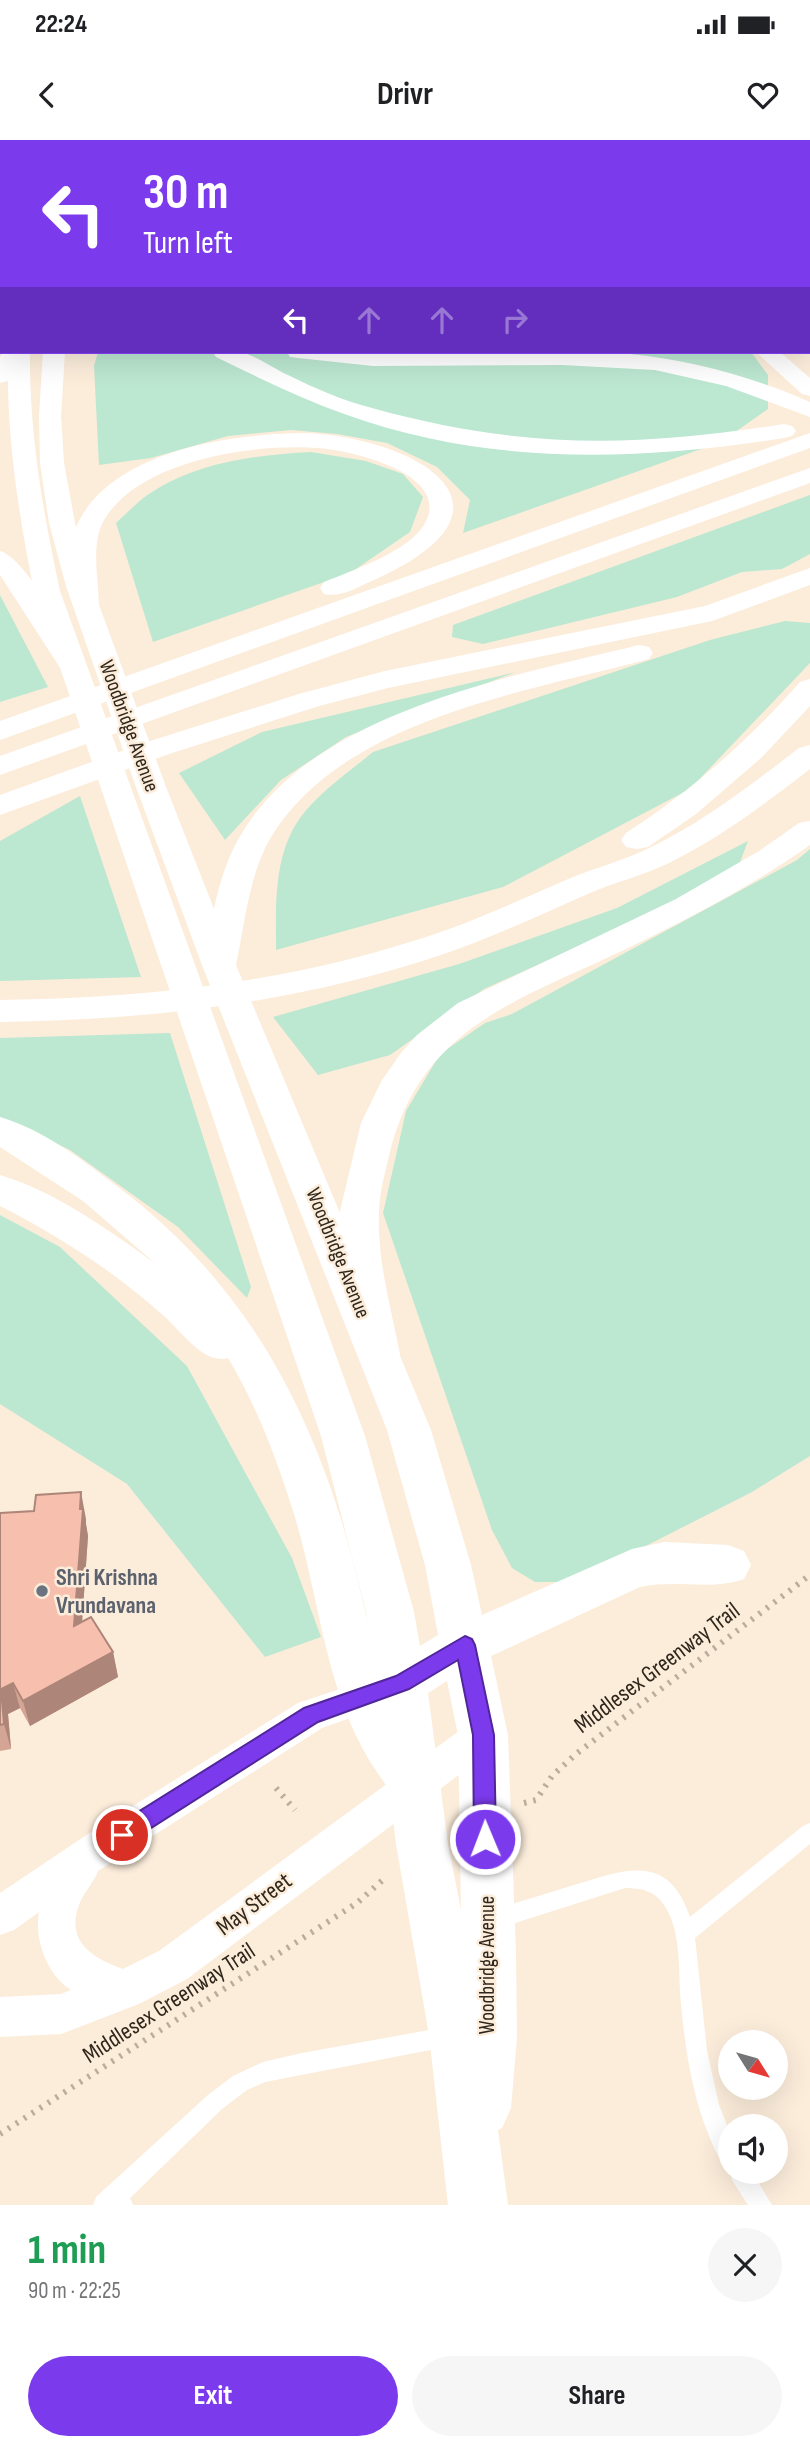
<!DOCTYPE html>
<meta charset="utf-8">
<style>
body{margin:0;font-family:"Sofia Sans Condensed",sans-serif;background:#f6f6f6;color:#202124;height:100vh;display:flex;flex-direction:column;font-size:26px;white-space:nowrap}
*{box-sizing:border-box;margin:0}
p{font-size:23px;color:#757577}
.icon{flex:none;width:38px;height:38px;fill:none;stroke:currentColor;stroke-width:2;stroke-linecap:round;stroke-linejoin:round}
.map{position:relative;height:2065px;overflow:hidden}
.side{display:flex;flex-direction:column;background:#fff;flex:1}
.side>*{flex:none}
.guide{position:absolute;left:0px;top:0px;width:810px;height:214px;box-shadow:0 7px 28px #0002;background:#7c3aed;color:#fff;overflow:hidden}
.needle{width:46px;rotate:127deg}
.controls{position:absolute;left:718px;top:1890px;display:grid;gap:14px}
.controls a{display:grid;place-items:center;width:70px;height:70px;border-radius:50%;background:#fff;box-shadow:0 7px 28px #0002;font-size:35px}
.pin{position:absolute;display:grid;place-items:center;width:60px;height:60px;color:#fff;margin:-30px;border:4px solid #fff;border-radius:50%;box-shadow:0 2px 7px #0007}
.me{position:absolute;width:77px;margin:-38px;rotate:359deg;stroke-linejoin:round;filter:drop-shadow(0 0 5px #0008)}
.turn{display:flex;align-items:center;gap:24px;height:147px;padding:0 28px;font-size:32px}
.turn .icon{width:91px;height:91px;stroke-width:2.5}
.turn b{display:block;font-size:49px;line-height:60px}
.lanes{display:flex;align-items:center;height:66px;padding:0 28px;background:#0003;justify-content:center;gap:35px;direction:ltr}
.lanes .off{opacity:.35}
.round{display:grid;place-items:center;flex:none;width:74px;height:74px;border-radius:37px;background:#f6f6f6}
.summary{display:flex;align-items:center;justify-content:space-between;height:119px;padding:0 28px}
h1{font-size:42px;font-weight:700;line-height:52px;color:#1e9e55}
.button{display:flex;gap:14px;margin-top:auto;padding:14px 28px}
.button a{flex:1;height:80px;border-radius:42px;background:#7c3aed;color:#fff;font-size:28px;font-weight:700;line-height:80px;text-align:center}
.button a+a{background:#f6f6f6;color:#202124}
.status{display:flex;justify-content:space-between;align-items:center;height:49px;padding:0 35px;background:#fff;direction:ltr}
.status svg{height:19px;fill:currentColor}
header{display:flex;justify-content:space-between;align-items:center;height:91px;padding:0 28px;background:#fff;font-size:32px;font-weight:700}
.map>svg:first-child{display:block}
.green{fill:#bce7d1}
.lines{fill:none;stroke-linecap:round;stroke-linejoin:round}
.path{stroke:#baad9d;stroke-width:6;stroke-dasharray:2.5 7;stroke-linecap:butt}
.service{fill:#fff;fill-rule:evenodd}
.minor{fill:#fff;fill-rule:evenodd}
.secondary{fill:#fff;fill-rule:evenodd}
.primary{fill:#fff;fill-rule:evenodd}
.motorway{fill:#fff;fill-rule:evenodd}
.wall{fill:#d4a495}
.shaded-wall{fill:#ad8679}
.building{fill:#f7bfad;stroke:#ad8679;stroke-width:2}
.route{fill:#7c3aed;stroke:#51269a;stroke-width:2}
.worship-dot{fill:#6b7280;stroke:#fceddb;stroke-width:2.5}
.labels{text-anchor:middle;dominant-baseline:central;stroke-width:5;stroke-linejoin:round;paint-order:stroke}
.street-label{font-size:21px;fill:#30271c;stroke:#fceddb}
.near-worship-label{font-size:24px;font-weight:bold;fill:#5b616d;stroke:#fceddb;text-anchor:start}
.near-street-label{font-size:24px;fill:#30271c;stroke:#fceddb}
</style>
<div class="status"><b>22:24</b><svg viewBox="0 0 49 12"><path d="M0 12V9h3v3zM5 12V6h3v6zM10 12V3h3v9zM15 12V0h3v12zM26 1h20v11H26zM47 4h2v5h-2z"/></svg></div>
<header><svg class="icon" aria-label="back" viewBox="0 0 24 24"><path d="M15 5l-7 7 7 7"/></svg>Drivr<svg class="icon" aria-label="heart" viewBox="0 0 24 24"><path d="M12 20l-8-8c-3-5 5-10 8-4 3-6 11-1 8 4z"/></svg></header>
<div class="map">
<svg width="810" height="2065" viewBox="0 0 810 2065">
<rect width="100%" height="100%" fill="#fceddb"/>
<path class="green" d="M231,0H550L551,2H231Z
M98,212H751L768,235V269L721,302L463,393L470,360L437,327L387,303L337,294L291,290L228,296L151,318L99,325L94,226Z
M311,312L366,321L403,334L423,357L410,392L350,433L153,502L116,383C127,373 137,362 149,354C196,322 256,315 311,312Z
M810,355V414L782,429L742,432L677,457L483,504L452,497L453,485Z
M0,455L48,547L0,562Z
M785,481L810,483V523L690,649L503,747L276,810C276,767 273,716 300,678C319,652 349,632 373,612L710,500Z
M516,532L346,597L281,640L225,700L179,633L262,592Z
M80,656L141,837L0,841V701Z
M748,701L738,728L657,771L484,849L390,915L318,935L273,877L459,824L617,768Z
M810,709V1316L752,1352L575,1442H535L512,1428L492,1390L383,1073L406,971L440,914L485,883L512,874L797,720Z
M170,893L251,1147L247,1158L178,1087L70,1010L0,977V898Z
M0,1075L60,1107L187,1226L292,1418L321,1497L265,1517L127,1344L0,1264Z"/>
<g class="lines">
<path class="path" d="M276,1648L295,1670
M524,1663L536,1660L552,1636L576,1614L810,1435
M0,1994L357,1763L386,1737"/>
<path class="service" d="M38,0H44V2H38Z
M200,0H206V2H200Z
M571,0H577L578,2H572Z
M2,26V31H0V27Z
M810,1683V1704L695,1798L707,1911L719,1965L730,1993V2026C718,2021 714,2007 709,1996C692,1954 685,1908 681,1864C678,1833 682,1795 666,1768C656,1751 643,1748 625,1748L496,1789L489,1786L486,1779L489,1772L496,1769C522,1761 548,1753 574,1745C624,1730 668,1711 690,1777L803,1686Z
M446,1887L453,1890L456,1897L453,1904L446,1907L265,1942L247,1950L222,1969L130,2058L133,2065H93L96,2057L208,1955L233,1936L263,1922L302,1913Z
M730,2031L752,2032L772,2065H748L732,2040Z"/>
<path class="minor" d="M379,1536L392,1541L397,1552L392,1563L322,1588L98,1731C94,1742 86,1750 81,1760C63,1800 91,1818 123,1829L159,1811L470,1583L483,1578L496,1583L501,1595L496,1607L187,1839L139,1864L61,1894L0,1897V1857L61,1854L71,1850C47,1835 34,1800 39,1772L14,1790L0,1795V1753L85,1696L298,1563Z"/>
<path class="secondary" d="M122,0H140L122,2Z
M8,212H30C29,293 43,372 60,451L365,1296L414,1472L420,1506L438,1495L425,1425L387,1290L202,825L136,647L66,446L49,383L40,323L39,276L43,212H65L61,276L64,323L75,383L92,446L166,647L236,825L431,1290L471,1425L482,1475L632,1409L664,1402L728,1405L744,1411L751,1425L744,1439C712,1451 676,1439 640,1447L491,1516L508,1595L516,1815L517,1897L511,1968L502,1988L498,1990L508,2065H448L429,1895L396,1704L377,1543L366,1472L321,1296L34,451C18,372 6,293 8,212ZM447,1541L458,1595L461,1770L448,1704L428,1553Z"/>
<path class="primary" d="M97,0H115L96,2Z"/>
<path class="motorway" d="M139,0H157L139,2Z
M642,0H660V2H643Z
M705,0H723L724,2H707Z
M2,114V127L0,128V115Z
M808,139H810V152H808Z
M3,212H25L8,241L0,243V217Z
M213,212C221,212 232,210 240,212C255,215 273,228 288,235C314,248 344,261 372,268C519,309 634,308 784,284L792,286L796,291L792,296L784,298C638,321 489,326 347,275C302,259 259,238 216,217Z
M287,212C337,210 387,214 437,214C501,213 566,208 630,214C692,220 752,237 810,262V277L726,246L655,230L562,225L373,226L298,218L290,217Z
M756,212H780L810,238V256L802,254Z
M309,293C420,300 534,368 374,440C358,447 341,458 324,454L320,448L324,442C351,431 409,411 424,385C455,334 350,310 318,308C255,303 134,320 102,384C91,407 99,443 99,468L95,474L86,476L77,474C68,461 71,436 72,422C72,410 72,396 77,385C112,309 236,293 309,293Z
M810,293V308L0,600V581Z
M810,328V343L0,635V616Z
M0,411C25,417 71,502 87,526L83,532L73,534L63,532L59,526L0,435Z
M810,428V445L712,481L388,548L319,566L169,614L0,675V655L147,602L299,554L385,531L705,466Z
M639,505L649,507L653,513L649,519C526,552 343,579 271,697C249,734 245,783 236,825L231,833L219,836L207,833L202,825C212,783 217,736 239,698C310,572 509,537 639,505Z
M810,539V566L761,618L696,674L648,707L637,709L626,707L621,700L626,693C691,651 748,601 800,542Z
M810,605V629C766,663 720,698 669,723C644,735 616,742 590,753C540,775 491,798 438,816C296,863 149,880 0,882V860C140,858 279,844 413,801C466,785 515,762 566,740C592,729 619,722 645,710C701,684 751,645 799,608Z
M810,681V705C752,746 690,778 626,809C517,861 417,888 388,1020C384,1037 379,1055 379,1073C377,1120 391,1168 400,1214L394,1226L379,1230L364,1226L358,1214L346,1145L340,1071L361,983L382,940L401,913L417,895L458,863L676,759L759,711L799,683Z
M0,977C42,989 84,1021 118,1047C237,1136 305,1255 346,1396C362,1452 372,1510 392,1565C402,1594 430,1616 443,1645L435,1662L417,1669C411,1667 402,1665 398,1660C391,1654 385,1643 379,1635C325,1558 321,1462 294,1374C277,1320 257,1266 228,1218C204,1225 181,1191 164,1176C115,1132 59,1096 0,1066V1035C56,1052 109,1090 156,1124L83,1061L0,1007Z"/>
</g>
<path class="wall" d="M0,1373L86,1379V1384L88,1396L82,1482L113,1512L118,1537L30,1586L20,1568L8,1574L11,1609L0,1611Z"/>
<path class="shaded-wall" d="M81,1352L86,1379V1384L88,1396L80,1512L74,1486Z
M113,1512L118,1537L30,1586L23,1561Z
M13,1543L20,1568L8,1574L11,1609L4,1584L1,1549Z"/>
<path class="building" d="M81,1352L80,1369H83L74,1486L91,1477L113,1512L23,1561L13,1543L1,1549L4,1584L0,1585V1373L34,1371L36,1355Z"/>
<path class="route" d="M465,1496L472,1499L475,1505L494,1595L496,1699L493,1706L485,1709L478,1706L474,1699L473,1595L458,1520L409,1549L318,1582L129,1702L122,1705L114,1702L111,1695L114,1687L304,1568L396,1536Z"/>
<circle class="worship-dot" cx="42" cy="1451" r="7"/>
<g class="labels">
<g class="street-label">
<text transform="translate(129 586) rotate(70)">Woodbridge Avenue</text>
<text transform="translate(338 1113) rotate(68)">Woodbridge Avenue</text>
<text transform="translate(487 1825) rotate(-90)">Woodbridge Avenue</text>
</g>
<g class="near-worship-label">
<text x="56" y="1437">Shri Krishna<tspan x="56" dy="28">Vrundavana</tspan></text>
</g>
<g class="near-street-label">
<text transform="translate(657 1528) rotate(-37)">Middlesex Greenway Trail</text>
<text transform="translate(254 1764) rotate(-37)">May Street</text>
<text transform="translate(169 1863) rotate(-33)">Middlesex Greenway Trail</text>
</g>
</g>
</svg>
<div class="controls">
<a><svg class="needle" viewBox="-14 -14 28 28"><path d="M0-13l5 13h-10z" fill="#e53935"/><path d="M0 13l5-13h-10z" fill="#757577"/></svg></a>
<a><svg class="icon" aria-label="sound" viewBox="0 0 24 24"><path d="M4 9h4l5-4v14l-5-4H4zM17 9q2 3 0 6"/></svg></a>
</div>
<div class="pin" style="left:122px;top:1695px;background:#d93025"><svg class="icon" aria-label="arrive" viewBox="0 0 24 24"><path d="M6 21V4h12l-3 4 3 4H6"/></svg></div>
<svg class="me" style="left:485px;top:1699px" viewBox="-20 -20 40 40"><circle r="17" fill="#7c3aed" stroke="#fff" stroke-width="3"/><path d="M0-11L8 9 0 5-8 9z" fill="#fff"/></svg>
<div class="guide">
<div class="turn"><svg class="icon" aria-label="left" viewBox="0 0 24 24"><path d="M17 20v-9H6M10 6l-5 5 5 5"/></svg><div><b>30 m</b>Turn left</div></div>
<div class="lanes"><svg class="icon" aria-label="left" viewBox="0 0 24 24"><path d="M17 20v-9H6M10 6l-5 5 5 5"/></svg><svg class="icon off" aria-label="ahead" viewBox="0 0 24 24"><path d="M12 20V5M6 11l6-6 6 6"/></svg><svg class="icon off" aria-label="ahead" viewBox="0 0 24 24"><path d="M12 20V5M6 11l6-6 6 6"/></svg><svg class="icon off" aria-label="right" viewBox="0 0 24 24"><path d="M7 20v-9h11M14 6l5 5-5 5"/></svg></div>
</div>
</div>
<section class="side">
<div class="summary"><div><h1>1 min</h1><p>90 m · 22:25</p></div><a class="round"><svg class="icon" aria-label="close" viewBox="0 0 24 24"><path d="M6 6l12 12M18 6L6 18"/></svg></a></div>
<div class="button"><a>Exit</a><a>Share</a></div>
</section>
